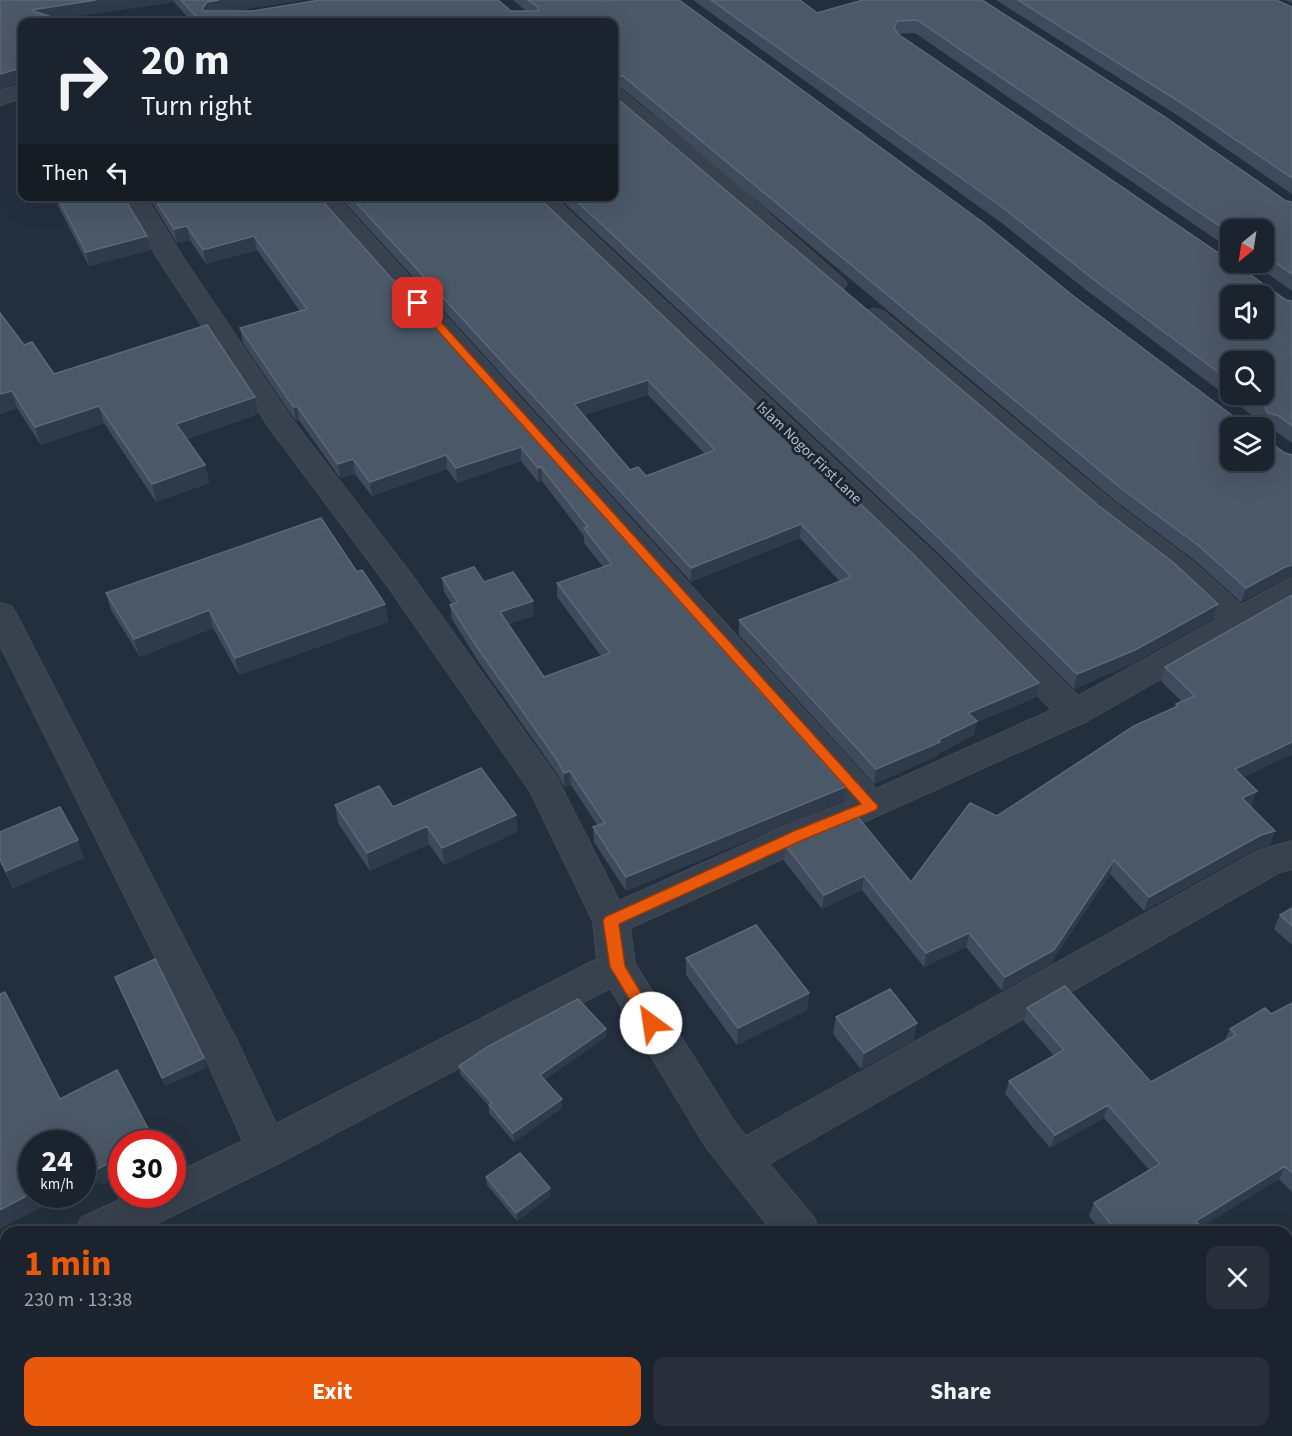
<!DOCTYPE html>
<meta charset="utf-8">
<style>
body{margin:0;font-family:"Source Sans 3",sans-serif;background:#282f3a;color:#f1f3f6;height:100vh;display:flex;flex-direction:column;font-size:22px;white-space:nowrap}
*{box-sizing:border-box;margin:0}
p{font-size:20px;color:#a0a4aa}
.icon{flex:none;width:33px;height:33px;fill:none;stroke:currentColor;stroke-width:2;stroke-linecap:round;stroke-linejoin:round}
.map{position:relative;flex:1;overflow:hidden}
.side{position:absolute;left:0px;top:1226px;width:1293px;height:212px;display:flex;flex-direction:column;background:#1b232e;border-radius:18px 18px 0 0;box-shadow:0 6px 24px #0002,0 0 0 2px #39404a}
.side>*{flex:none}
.guide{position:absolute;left:18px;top:18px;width:600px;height:183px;border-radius:12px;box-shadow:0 6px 24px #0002,0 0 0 2px #39404a;background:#1b232e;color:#f1f3f6;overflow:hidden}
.needle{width:39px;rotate:210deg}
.tools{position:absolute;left:1220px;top:219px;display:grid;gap:12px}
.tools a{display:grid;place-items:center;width:54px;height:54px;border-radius:12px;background:#1b232e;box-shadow:0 6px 24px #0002,0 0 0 2px #39404a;font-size:30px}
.speed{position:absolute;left:18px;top:1130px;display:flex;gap:12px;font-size:30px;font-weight:700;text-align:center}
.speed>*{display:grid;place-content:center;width:78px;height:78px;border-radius:50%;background:#1b232e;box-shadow:0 6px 24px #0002,0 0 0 2px #39404a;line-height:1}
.speed small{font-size:15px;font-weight:400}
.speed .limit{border:9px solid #d22;background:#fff;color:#111}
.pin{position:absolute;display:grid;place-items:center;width:51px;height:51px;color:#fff;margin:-26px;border-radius:12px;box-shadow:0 3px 9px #0006}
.me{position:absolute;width:66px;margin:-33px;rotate:329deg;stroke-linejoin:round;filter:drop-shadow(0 0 4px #0008)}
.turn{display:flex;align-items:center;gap:21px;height:126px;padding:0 24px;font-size:27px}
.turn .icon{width:78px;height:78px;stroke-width:2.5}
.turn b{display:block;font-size:42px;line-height:51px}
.then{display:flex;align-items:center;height:57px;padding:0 24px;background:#0003;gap:12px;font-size:22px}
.round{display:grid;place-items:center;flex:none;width:63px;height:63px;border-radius:12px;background:#282f3a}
.headline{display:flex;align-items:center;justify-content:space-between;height:102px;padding:0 24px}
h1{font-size:36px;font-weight:700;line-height:45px;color:#ea580c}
.primary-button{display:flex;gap:12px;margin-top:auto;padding:12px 24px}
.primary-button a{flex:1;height:69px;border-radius:12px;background:#ea580c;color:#fff;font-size:24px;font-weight:700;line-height:69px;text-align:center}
.primary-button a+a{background:#282f3a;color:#f1f3f6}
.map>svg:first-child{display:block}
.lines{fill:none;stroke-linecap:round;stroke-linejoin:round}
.minor-casing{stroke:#414a57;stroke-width:2}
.minor{fill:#38414e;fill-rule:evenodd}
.wall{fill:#3f4b5c;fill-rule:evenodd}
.shaded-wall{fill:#2f3b4b}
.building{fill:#4b5868;stroke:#5c6777;stroke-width:1.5;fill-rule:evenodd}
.route{fill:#ea580c;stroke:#983908;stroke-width:1.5}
.labels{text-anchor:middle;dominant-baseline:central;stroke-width:6;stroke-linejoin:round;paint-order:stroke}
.street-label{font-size:15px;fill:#b4bcc9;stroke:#1d2633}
</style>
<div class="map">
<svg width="1292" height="1436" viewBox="0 0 1292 1436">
<rect width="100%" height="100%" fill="#242f3e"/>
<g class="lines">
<defs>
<path id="minor" d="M22,84V98L0,105V91Z
M614,89L622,91L735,184L843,279L847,284L843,289L834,292L825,289L719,194L614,107Z
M121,196H145L184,259L291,418L411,574L556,776L619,901L788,825L847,802L310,196H336L876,789L1052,710L914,569L526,196H553L936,555L1078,696L1217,619L1171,576L1097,519L865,323L861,317L865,311L874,309L883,311L1117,505L1193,562L1241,605L1281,583L1292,579V604L1087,721L630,928L635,964L734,1121L746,1136L1257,851L1292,841V869L1280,872L769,1164L814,1218L820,1232H773L706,1147L610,988L281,1162L139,1232H75L81,1218L132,1194H172V1175L243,1141L207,1061L0,645V603L11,606L16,614L239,1045L276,1124L597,959L593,921L530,791L389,588L271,430L158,259Z
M1292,1254V1296L1287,1298V1256Z
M6,1255V1296L0,1298V1257Z
M948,1431H996L998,1436H951Z
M1082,1431H1132L1129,1436H1080Z"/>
</defs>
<use href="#minor" class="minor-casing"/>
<use href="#minor" class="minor"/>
</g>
<path class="wall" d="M0,0H303L232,11H526L513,0H679L1233,416H1253L1090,293L1003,224L693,0H800L817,13L982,0L1286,201L1292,202V291L1251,262H1263V230H1230V249L915,33L898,34L1286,300L1292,301V443L1274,430L1266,427V440L1285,453L1292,455V578L1280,581L1241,602L1194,560L1118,503L623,89L614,87V22H192L174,2L57,19L22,22V84L21,82L0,89ZM1230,362L1263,394H1230Z
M996,0H1276L1292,7V194L1180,117Z
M1285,0H1292V3Z
M56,196H124L147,236L150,250L89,266L58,206Z
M148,196H318L845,787L843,801L626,891L594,842L593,827L598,826L571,785L564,787L558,775L478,661L452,619L450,605L452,604L444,592L442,578L484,582L534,616L508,624L544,677L601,656L557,597V583L603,567L584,543V536L542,481L538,482L521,461L457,483L447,469L372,496L355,474L340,478L299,420L296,421L293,417L243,343L240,328L300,311L257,250L206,264L190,240L177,243Z
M339,196H537L1039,683L1036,697L977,722L974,735L938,754L937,756L874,784L739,635V620L840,582L800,538L691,582ZM648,395L705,454L646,476L630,470L584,415Z
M557,196H614L1099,506L1218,604L1213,619L1131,664L1074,689L938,553Z
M0,313L24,345L54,374L258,414L187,439L205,465L209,483L156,502L104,423L41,445L17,408L0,414Z
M357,572L385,604L388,622L239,675L213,628L140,657L111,610L106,593Z
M1165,667L1292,754L1243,777L1252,805L1250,806L1270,845L1256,849L1144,911L1110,874L1050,964L1002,991L966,947L924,967L862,890L822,909L784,861L786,846L911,882L997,816L1175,708L1176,704L1182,702L1161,681Z
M335,805L393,807L516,815L517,832L444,865L429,844L370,871L338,823Z
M0,832L84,858L13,888L0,862Z
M1292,908V945L1274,929L1280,915Z
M686,958L809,993L807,1010L737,1045L686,975Z
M115,977L204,1058L207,1067L165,1086Z
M1292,1003V1192L1279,1179L1201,1227L1205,1232H1102L1089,1216L1094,1203L1150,1171L1104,1118L1050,1148L1005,1094L1009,1081L1054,1056L1024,1021L1027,1008L1151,1082L1224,1042L1230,1029L1271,1014Z
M836,1017L914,1040L861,1069L833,1034Z
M606,1029V1037L544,1080L562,1108L514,1142L489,1113V1106L460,1074L459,1066Z
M486,1177L550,1188V1196L517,1221L487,1185Z
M1020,1431H1034L1029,1436H1025Z"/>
<path class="shaded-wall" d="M96,0H173L174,2L36,22L31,10Z
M219,0H303L210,15L202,9L207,2Z
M18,69L21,82L0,89V74Z
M187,226L190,240L177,243L174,229Z
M147,236L150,250L89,266L86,252Z
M254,236L257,250L206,264L203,250Z
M648,380V395L575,418L574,404Z
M12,391L17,408L0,414V394Z
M255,397L258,414L180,441L176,424Z
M99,406L104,423L41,445L35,427Z
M297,406L299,420L296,421L294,407Z
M521,447V461L457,483L456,468Z
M446,455L447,469L372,496L370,482Z
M353,459L355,474L340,478L338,464Z
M205,465L209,483L156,502L152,484Z
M541,467L542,481L538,482V468Z
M801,524L800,538L691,582V568Z
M1292,565V578L1280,581L1241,602L1246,588L1285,567Z
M533,601L534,616L501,627L500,612Z
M385,604L388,622L239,675L235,658Z
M1218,604L1213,619L1131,664L1074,689L1077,674Z
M209,610L213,628L140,657L134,639Z
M1039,683L1036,697L977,722L974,735L938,754L937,756L874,784L876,769L938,740L968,713Z
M1292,742V754L1230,784L1235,769Z
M570,771L571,785L564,787V773Z
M845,787L843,801L626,891V877Z
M1257,791L1252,805L1237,812L1242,798Z
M516,815L517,832L444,865L442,848Z
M427,826L429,844L370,871L367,853Z
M1275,831L1270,845L1256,849L1144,911L1149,897L1261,835Z
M78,840L84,858L13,888L6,871Z
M1114,860L1110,874L1050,964L1002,991L1005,977Z
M864,876L862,890L822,909L824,895Z
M969,933L966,947L924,967L926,953Z
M809,993L807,1010L737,1045L738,1028Z
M917,1023L914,1040L861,1069L864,1053Z
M606,1029V1037L540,1083V1075Z
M204,1058L207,1067L165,1086L162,1078Z
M562,1099V1108L514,1142L513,1133Z
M1108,1105L1104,1118L1050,1148L1055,1135Z
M122,1156V1175L101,1186L94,1171Z
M92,1166L99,1182L82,1190V1171Z
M1285,1166L1279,1179L1194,1232L1196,1221Z
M550,1188V1196L517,1221L516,1213Z
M32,1193V1194H67L0,1229V1210Z
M349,1431H371L363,1436H341Z
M1030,1431H1034L1028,1436Z"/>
<path class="building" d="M0,0H96L31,10L66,22H22V74L21,75L18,69L0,74Z
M181,0H219L207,2L202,9L205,11H253L320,0H498L511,11H538V7L528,0H679L985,224L1072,295L1233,416H1265L1266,440L1285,453L1292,455V565L1285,567L1246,588L1199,546L1122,489L623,76L614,74V22H201ZM1230,428H1263V460H1230Z
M711,0H800L817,13L863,0H982L1165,117L1286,201L1292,202V274L1263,254V230H1230V233L917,20L897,21L894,28L898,34L1230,261V262H1232L1286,300L1292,301V426L1279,416L1268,413L1264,406L1248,394H1263V362H1230V381L1093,279L1006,210ZM1230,296H1263V328H1230Z
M1018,0H1276L1292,7V178L1183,104Z
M614,96L1099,506L1174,563L1218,604L1135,650L1077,674L940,539L571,196H614Z
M57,196H123L147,236L86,252Z
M153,196H318L845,787L626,877L593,827L605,823L570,771L564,773L557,760L477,647L450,605L458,602L442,578L474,567L484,582L513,572L533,601L500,612L544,677L610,653L557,583L612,564L584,528L588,527L541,467L538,468L521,447L456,468L446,455L370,482L353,459L338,464L297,406L294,407L290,402L240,328L307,309L254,236L203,250L187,226L174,229Z
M350,196H537L915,556L1039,683L968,713L977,721L938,740L940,742L876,769L739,620L851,577L801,524L691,568ZM648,380L715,450L646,476L638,467L630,470L574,404Z
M0,313L24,345L32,342L54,374L207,325L255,397L176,424L205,465L152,484L99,406L35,427L12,391L0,394Z
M321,518L357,572L362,570L385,604L235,658L209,610L134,639L106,593Z
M1292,595V742L1235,769L1257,791L1242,798L1275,831L1261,835L1149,897L1114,860L1054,950L1005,977L969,933L926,953L864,876L824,895L786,846L856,815L911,882L970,803L997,816L1134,726L1178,706L1176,704L1195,696L1165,667Z
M481,768L516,815L442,848L427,826L367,853L335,805L379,786L393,807Z
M60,807L78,840L6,871L0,859V832Z
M1292,908V926L1280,915Z
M756,925L809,993L738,1028L686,958Z
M155,959L204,1058L162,1078L115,977Z
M1065,986L1151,1082L1236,1035L1230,1029L1265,1008L1271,1014L1292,1003V1173L1285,1166L1196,1221L1205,1232H1117L1094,1203L1160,1164L1108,1105L1055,1135L1009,1081L1064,1050L1027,1008Z
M890,989L917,1023L864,1053L836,1017Z
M5,992L60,1099L117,1070L154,1140L148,1143H122V1156L94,1171L92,1166L82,1171V1143H32V1193L0,1210V994Z
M578,999L606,1029L540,1075L562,1099L513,1133L489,1105L492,1103L459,1066L489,1046Z
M520,1153L550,1188L516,1213L486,1177Z
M126,1431H349L341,1436H128Z"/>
<path class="route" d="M418,300L422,301L878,806L876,810L805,839L619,924L625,966L659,1023L657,1027L651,1029L646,1027L610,967L603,921L605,917L794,831L861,804L415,305V301Z"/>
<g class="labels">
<g class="street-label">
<text transform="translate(809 453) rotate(44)">Islam Nogor First Lane</text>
</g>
</g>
</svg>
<div class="tools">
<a><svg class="needle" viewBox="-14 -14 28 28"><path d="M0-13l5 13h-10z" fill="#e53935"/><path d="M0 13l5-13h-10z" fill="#a0a4aa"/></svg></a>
<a><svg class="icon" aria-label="sound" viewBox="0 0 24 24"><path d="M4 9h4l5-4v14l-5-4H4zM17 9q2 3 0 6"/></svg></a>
<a><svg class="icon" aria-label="search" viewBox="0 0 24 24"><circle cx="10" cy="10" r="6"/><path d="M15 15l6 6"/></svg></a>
<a><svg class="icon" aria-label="layers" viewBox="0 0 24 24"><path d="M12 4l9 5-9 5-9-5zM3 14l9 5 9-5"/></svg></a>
</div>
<div class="speed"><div>24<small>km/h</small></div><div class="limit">30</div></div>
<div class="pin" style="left:418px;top:303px;background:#d93025"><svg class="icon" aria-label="arrive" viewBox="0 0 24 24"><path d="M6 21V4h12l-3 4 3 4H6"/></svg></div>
<svg class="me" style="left:651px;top:1023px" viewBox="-20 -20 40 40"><circle r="19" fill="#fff"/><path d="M0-13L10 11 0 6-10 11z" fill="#ea580c"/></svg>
<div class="guide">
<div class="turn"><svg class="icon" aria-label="right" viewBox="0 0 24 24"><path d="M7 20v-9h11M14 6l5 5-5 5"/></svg><div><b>20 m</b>Turn right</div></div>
<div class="then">Then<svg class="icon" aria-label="left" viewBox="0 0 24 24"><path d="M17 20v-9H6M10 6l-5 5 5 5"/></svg></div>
</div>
<section class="side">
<div class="headline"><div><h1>1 min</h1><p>230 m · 13:38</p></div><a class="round"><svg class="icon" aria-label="close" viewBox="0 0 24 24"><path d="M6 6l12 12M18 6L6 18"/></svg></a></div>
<div class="primary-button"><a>Exit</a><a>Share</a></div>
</section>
</div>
